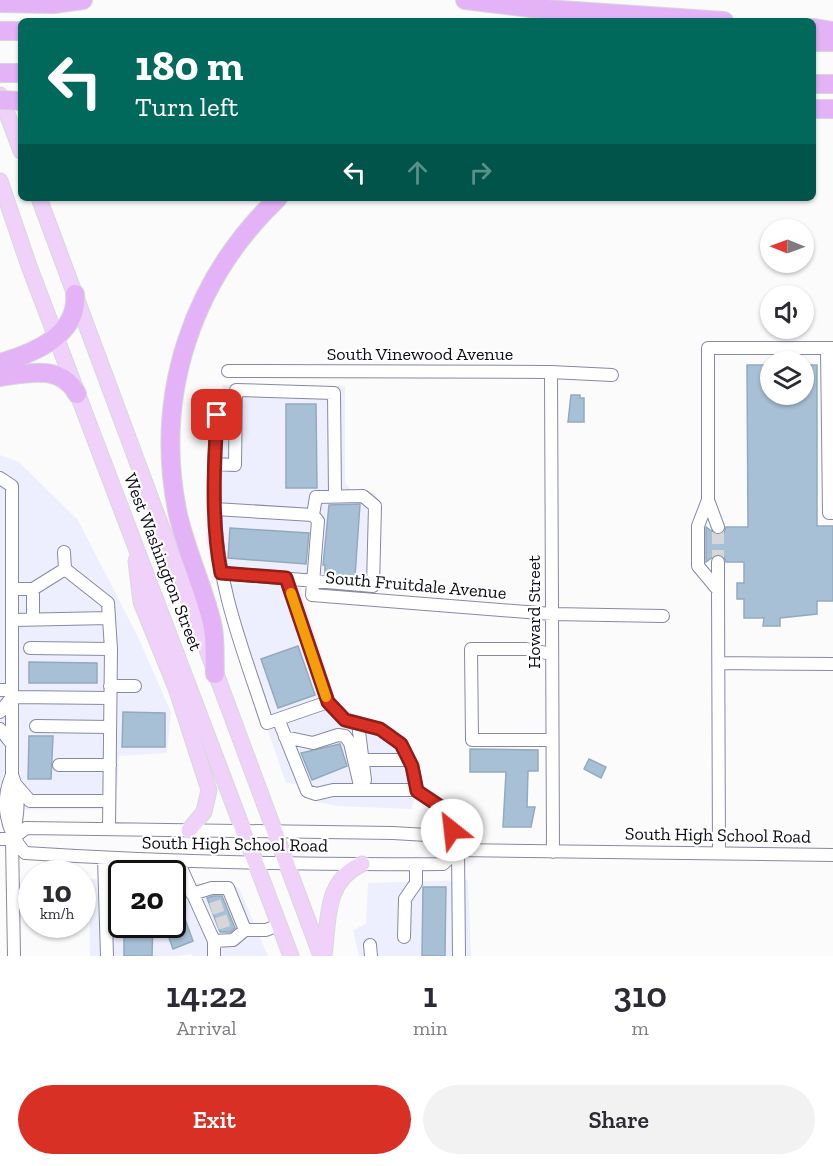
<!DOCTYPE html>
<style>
body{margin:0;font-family:"Zilla Slab",serif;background:#f2f2f3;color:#2b2b33;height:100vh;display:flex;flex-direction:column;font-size:22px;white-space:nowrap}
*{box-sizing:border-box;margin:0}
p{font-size:20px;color:#7c7c81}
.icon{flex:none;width:33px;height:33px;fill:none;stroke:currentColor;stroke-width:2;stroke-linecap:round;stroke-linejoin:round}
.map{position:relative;height:956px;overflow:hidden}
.details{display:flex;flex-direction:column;background:#fff;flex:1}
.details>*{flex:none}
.banner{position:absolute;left:18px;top:18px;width:798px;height:183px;border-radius:9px;box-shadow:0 2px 4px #0004;background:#00695c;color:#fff;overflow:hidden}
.needle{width:39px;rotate:271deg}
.controls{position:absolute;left:760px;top:219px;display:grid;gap:12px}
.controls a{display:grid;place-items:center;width:54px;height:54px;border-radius:50%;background:#fff;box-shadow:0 2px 4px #0004;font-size:30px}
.speed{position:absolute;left:18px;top:860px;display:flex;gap:12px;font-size:30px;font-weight:700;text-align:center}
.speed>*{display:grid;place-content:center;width:78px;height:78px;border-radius:50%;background:#fff;box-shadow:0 2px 4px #0004;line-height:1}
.speed small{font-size:15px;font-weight:400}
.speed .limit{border:3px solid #111;border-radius:9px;background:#fff;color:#111}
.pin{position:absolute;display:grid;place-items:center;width:51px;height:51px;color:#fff;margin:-26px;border-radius:12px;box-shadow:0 3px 9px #0006}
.me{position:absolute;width:66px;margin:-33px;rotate:331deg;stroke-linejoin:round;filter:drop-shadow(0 0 4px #0008)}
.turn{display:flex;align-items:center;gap:21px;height:126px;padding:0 18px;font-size:27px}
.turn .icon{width:78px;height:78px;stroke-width:2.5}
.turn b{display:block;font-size:42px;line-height:51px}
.lanes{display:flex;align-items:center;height:57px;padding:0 18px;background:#0003;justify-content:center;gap:30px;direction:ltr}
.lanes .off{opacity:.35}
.eta{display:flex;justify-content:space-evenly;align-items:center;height:102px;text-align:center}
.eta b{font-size:36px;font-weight:600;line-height:42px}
.primary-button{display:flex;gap:12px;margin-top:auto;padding:12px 18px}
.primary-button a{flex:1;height:69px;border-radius:36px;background:#d93025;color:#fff;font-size:24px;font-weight:600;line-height:69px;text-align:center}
.primary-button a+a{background:#f2f2f3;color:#2b2b33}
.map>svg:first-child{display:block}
.built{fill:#eeeffe}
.building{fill:#a8c0d6;stroke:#92a9bf;stroke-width:1.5}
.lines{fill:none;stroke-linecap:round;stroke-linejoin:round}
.minor-tunnel{stroke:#d7d7d9;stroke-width:12;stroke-dasharray:12 6;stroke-linecap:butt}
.minor-casing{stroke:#8789a4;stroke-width:14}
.major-casing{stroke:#d8d8da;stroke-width:17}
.highway-casing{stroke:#d8d8da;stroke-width:20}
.minor{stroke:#fff;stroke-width:12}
.major{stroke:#efd1fa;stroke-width:15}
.highway{stroke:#e4b2f7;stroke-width:18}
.highway-bridge-casing{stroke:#d8d8da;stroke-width:20;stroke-linecap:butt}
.highway-bridge{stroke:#e4b2f7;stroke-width:18}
.route-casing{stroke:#8d1f18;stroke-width:15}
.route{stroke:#d93025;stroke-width:10}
.slow{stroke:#f59e0b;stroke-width:10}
.labels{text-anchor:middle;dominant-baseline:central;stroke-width:4.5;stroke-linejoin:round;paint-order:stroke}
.street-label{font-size:18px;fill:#0c0d16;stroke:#fff}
</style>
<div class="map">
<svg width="833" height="956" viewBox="0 0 833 956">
<rect width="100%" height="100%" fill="#fbfbfb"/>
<path class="built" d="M223,385L345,386V483L354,492L376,493L378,503L380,589L216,575L206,542L208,467L214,411Z
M0,455L19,462L78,520L138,637L171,712L167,753L119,756L116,809L0,810Z
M216,583L300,586L336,701L355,715L391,726L402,736L421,781L411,809L336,806L310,800L299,792L296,784L286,783Z
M89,879L121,880L122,924H172L173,882L232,884L239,888L268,956H193L192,954L177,956H90Z
M468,880L471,956H359L353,930L366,924L368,883Z"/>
<path class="building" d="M747,365H771V394H804V365H817V526H833V601H817V614L780,618V626H763L764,618H744V599H737V583H744V562H726L723,555L717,554L706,562V527L717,535L724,533L726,527H748Z
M571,395H580V398H584V422H568Z
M286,404H316L317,488H286Z
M360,504L355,576L325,574V565H323L329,505Z
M230,528L309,533L306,564L228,558Z
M298,646L315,695L278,708L261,659Z
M29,662L97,663V683H29Z
M123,712L165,713V747H122Z
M29,736H53L51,779H28Z
M340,744L347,766L312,780L301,753Z
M470,749L538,750V771H528L527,807H535L531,827H503L506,772H470Z
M589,759L606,767L601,778L584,769Z
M423,887H446L445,956H422Z
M213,896H222L235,928L230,932H220L207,898Z
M181,908L193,941L173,949L164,924H172V911Z
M124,924H153L152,956H124Z"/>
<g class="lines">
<path class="minor-tunnel" d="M718,562V527
M211,909L226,904
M217,924L232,919"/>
<defs>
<path id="minor" d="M827,348L829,513H833
M228,371L551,372L612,375
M551,372L553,852
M214,464L217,415
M0,478L12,486V775
M708,500L718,527
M215,509L214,464L235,465L236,390L334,393L335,496
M64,552L65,569L108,603L111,649L109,828
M221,573L373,586L375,506L363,496L316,497L313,515
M286,578L328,702L267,723C244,652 216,585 215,509L313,515L318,521L312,595L552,614L663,616
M13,589H33L65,569
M33,589V620
M718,590V562
M13,620L109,618
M30,648L111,649
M552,654L526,649H471L472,740H552
M719,663L833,664
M110,686H135
M0,690H12
M328,702L345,720L380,729L401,744L412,766L417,791
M0,712L12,697L110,698
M279,721L307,791L316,794L333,790H415L444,809L458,850L459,956
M358,723L365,780
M36,726L110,727
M0,729L12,744
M285,737L313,743L338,735L345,736L350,743L361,790
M363,760H409
M59,765H110
M17,786L30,801H109
M0,839H12L26,828L393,833L444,836L458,850
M719,853L718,590L698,566V526L708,500V348H833
M104,858L107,956
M178,861L214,941V956
M192,894L212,888H228L245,930
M404,937L405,899L416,883V864
M214,941L233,940L245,930H266L279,925
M370,945L371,956
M14,956L12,839C18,818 21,795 12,775C0,802 6,831 25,853C164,862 304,865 443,864L458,850L833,855"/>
<path id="major" d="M0,95L21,151
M0,181L29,266L291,956
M39,198L321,956
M136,561L141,602L176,688L209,790L204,812L189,830
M324,956C329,920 324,881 362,864"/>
<path id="highway" d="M465,0L531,8L724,21
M0,3L53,4L83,0
M813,28L833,31
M0,31H21
M813,42H833
M0,73H21
M813,84H833
M813,109H833
M0,363C34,353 79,335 75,294
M0,377C28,373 61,364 77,394
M215,674C214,658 216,639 212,623C203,585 185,549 177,510C154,393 193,279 278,198"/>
</defs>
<use href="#minor" class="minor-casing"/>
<use href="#major" class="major-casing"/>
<use href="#highway" class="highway-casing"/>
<use href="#minor" class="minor"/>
<use href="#major" class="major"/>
<use href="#highway" class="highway"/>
<defs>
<path id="highway-bridge" d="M0,100L21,101"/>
</defs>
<use href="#highway-bridge" class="highway-bridge-casing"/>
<use href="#highway-bridge" class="highway-bridge"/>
</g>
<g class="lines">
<defs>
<path id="route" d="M217,415C214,467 211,522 221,573L286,578L328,702L345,720L380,729L401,744L412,766L417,791L444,809L452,830"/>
</defs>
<use href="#route" class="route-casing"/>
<use href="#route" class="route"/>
<path class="slow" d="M291,593L326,697"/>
</g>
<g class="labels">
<g class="street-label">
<text x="420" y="354">South Vinewood Avenue</text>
<text transform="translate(163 562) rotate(69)">West Washington Street</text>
<text transform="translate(416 585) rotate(5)">South Fruitdale Avenue</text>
<text transform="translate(534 612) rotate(-90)">Howard Street</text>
<text transform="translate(718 835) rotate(1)">South High School Road</text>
<text transform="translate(235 844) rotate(1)">South High School Road</text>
</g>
</g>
</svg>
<div class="controls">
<a><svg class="needle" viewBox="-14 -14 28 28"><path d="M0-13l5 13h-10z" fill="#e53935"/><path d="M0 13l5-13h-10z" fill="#7c7c81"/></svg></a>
<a><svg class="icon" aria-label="sound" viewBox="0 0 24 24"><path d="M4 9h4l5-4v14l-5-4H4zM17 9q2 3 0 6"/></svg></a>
<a><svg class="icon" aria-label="layers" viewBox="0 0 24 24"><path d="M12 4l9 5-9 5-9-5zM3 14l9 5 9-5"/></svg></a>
</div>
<div class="speed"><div>10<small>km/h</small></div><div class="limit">20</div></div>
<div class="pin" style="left:217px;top:415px;background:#d93025"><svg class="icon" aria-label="arrive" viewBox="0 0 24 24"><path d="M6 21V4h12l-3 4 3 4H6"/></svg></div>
<svg class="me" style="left:452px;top:830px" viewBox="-20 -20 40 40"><circle r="19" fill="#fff"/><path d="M0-13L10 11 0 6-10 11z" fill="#d93025"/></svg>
<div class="banner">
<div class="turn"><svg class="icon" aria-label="left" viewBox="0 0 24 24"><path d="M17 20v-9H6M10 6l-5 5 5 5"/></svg><div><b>180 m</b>Turn left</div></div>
<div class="lanes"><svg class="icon" aria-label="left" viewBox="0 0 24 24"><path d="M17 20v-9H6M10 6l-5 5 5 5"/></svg><svg class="icon off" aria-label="ahead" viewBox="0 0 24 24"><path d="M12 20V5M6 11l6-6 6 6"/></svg><svg class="icon off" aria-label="right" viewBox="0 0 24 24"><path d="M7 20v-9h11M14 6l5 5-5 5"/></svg></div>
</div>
</div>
<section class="details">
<div class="eta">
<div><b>14:22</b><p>Arrival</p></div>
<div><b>1</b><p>min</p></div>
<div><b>310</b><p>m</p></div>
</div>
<div class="primary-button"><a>Exit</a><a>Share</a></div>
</section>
